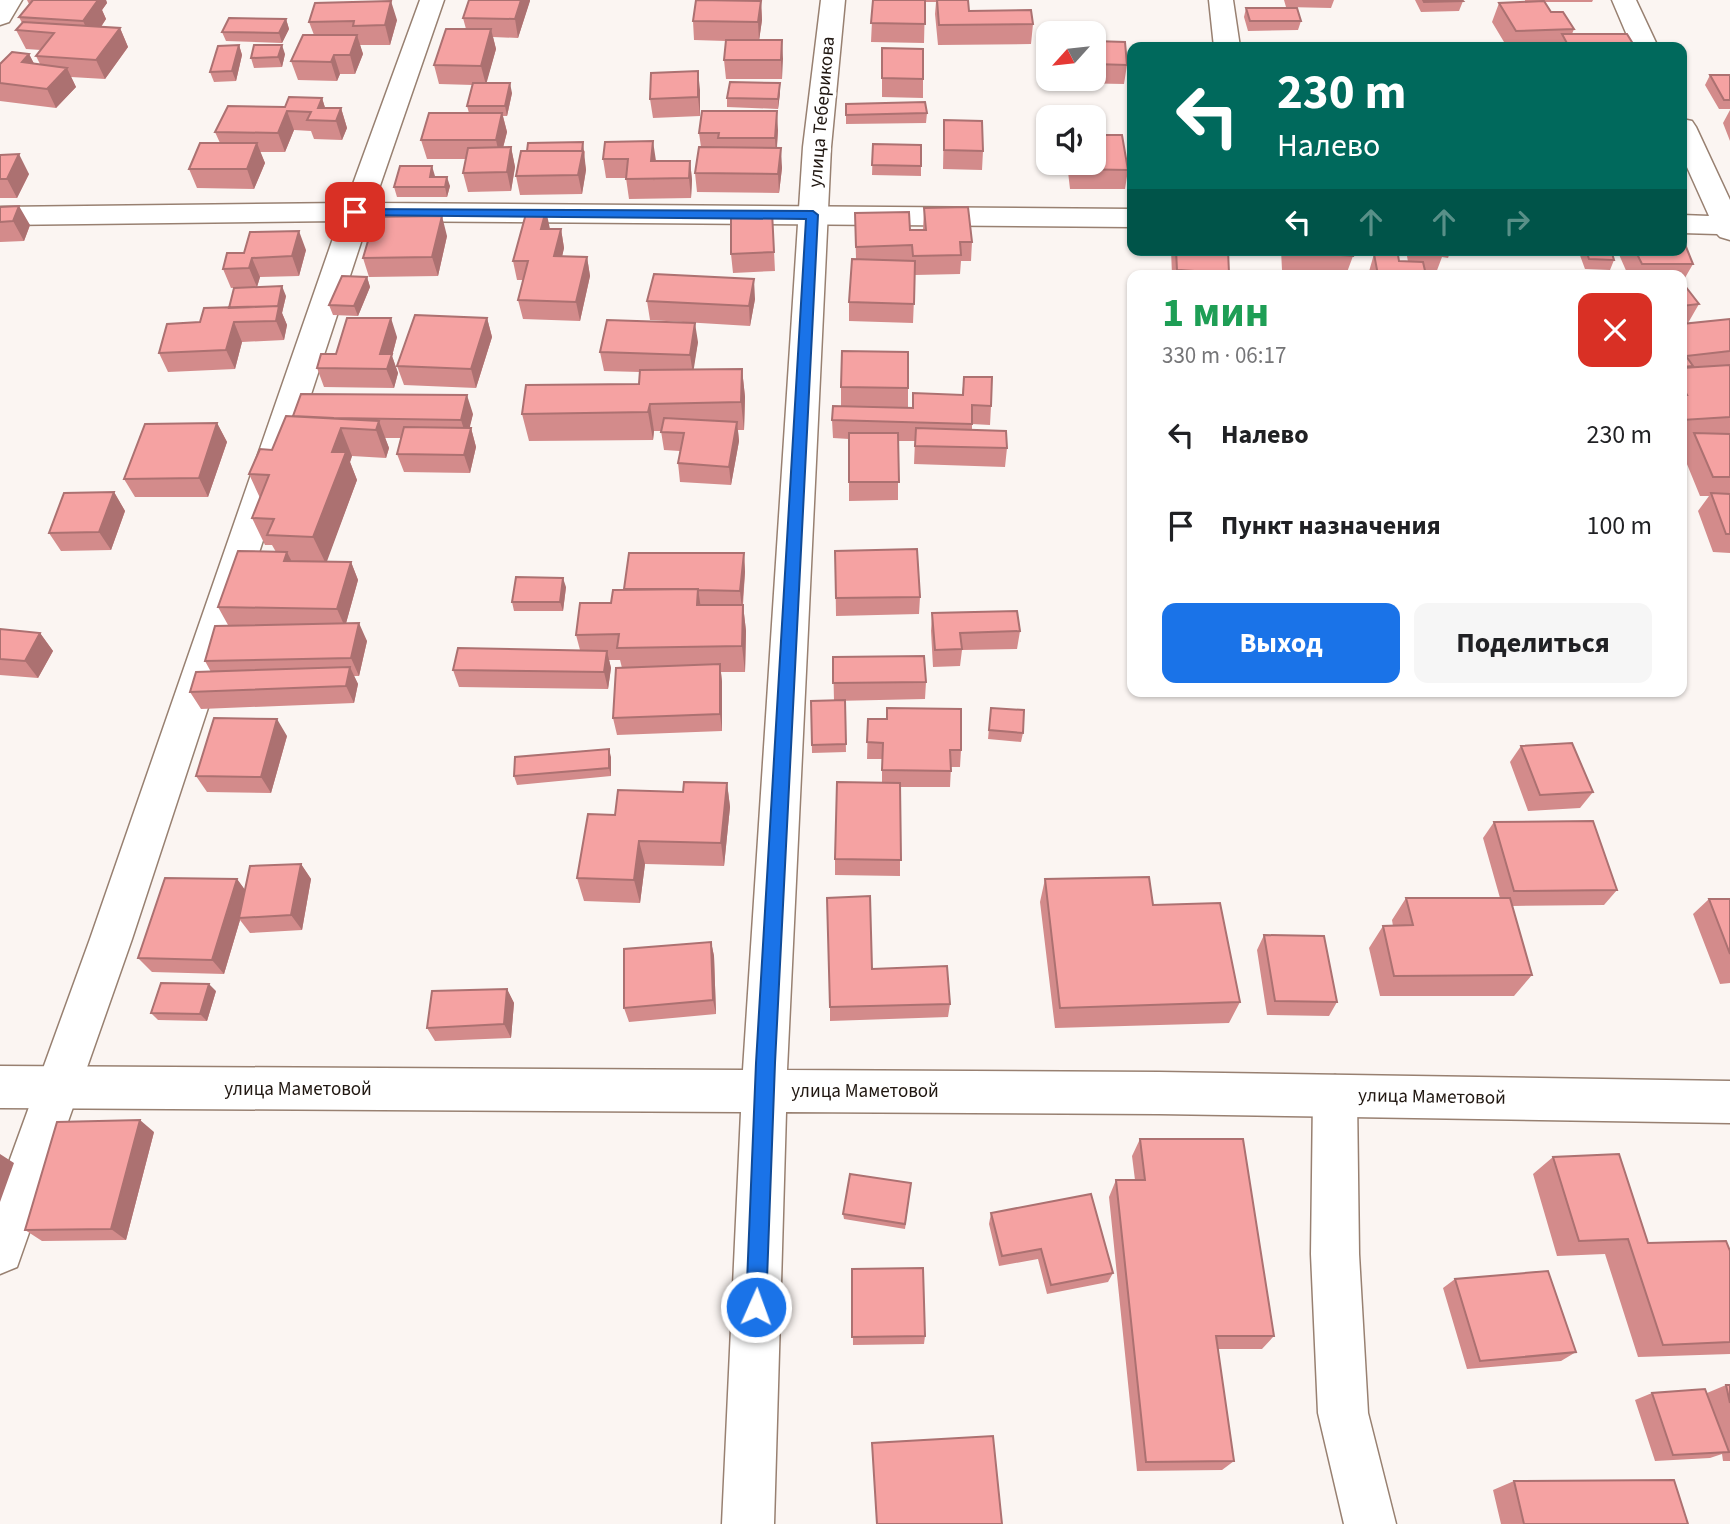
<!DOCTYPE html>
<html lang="ru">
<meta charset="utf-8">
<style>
body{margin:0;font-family:"Source Sans 3",sans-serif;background:#f6f6f6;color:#202124;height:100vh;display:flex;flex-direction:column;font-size:26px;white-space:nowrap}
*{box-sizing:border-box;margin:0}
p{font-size:23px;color:#757577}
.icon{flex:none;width:38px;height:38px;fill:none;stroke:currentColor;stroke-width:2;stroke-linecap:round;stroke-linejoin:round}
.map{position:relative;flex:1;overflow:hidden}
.sheet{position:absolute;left:1127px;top:270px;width:560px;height:427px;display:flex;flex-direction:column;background:#fff;border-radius:14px;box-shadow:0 2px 5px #0004}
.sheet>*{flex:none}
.banner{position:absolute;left:1127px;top:42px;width:560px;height:214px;border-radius:14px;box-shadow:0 2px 5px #0004;background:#00695c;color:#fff;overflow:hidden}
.needle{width:46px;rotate:243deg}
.controls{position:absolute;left:1036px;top:21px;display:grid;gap:14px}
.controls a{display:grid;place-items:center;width:70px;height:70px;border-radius:14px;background:#fff;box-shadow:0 2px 5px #0004;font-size:35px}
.pin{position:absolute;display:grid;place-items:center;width:60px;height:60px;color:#fff;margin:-30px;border-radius:14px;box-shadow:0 4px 10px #0006}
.me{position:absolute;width:77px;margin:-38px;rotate:2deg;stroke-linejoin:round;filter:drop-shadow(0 0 5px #0008)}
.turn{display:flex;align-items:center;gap:24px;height:147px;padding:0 35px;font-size:32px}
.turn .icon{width:91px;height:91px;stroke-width:2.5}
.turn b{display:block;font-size:49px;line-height:60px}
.lanes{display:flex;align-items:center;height:66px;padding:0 35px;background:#0003;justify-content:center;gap:35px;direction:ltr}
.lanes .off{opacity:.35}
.round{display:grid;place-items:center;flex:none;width:74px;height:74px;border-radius:14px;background:#f6f6f6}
.head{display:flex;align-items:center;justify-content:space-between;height:119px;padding:0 35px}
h1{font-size:42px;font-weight:700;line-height:52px;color:#1e9e55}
.cta{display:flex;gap:14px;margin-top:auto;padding:14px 35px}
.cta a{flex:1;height:80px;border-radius:14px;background:#1a73e8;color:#fff;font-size:28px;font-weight:700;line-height:80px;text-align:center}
.cta a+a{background:#f6f6f6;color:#202124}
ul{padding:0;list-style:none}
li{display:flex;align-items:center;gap:21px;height:91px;padding:0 35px}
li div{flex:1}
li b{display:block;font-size:26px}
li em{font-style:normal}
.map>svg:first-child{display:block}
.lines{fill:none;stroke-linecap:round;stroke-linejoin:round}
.street-casing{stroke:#988071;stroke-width:3}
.secondary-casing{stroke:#988071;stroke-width:3}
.street{fill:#fff;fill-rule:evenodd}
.secondary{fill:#fff;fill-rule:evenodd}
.wall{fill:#d38b8b}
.shaded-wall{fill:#ac7171}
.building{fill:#f5a2a2;stroke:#ac7171;stroke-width:2}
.route{fill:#1a73e8;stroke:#114b97;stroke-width:2}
.labels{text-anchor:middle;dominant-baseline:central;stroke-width:7;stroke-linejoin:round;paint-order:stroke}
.street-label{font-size:19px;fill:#201711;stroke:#fff}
</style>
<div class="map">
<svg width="1730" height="1524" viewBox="0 0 1730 1524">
<rect width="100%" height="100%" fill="#fbf5f2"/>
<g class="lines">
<defs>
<path id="street" d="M0,0H22L9,22L0,25Z
M420,0H444L374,203L1132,209V227L368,221L132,939L17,1267L0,1274V1187L90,939L339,221L0,225V207L346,203Z
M1209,0H1233L1240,47H1214Z
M1612,0H1636L1658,47H1632Z
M1682,119L1692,121L1696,127L1730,200V240L1720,237L1717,234L1682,233V215L1709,216L1682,156Z
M1335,1075L1351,1081L1357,1096L1359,1254L1368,1413L1396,1524H1344L1318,1413L1311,1254L1313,1096L1319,1081Z"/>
<path id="secondary" d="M821,0H845L831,147L787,1070L1159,1072L1730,1081V1123L1159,1114L786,1112L774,1524H722L741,1112L0,1108V1066L743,1070L803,147Z"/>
</defs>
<use href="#street" class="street-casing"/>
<use href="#secondary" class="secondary-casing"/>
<use href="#street" class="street"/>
<use href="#secondary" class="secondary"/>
</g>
<path class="wall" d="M27,0H106L107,3L102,10L106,19L101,27L120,28L128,47L105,79L71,77L76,87L56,108L0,101V64L29,54L34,64H40L36,56L41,50L26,49L16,30L22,23L19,17L29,4Z
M469,0H530L518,38L493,37L496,49L486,83L512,93L507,116H503L507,132L503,148L511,147L515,167L511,191L468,192L463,173L466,159H427L421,140L469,113L467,106L473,85L439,84L434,65L466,29L463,18Z
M696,0H754V1H761L762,20L759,40H782V79H726L724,60L726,41L694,40L693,21Z
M873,0H968L969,11L1033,24L1031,44L938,45L935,14L936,2H925L924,43L871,42Z
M1284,0H1334L1331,8L1286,7Z
M1415,0H1462L1463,1L1459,11L1421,12Z
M1525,0H1593L1592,2H1544L1551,12L1574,29L1572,34L1635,47H1507L1492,22L1499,3L1537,1H1525Z
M1246,8L1301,21L1298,30L1248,31L1244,17Z
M286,19L289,29L282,43L226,41L222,32Z
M397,20L390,45H360L363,54L355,74H340L337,81L298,80L291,61L314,35L309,22Z
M1094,41L1127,65L1124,84L1071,83V79H1094Z
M239,45L242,55L236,81L214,82L210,72Z
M882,48L923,79V98L882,97Z
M285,54L282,67L254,68L251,58Z
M1710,75H1730V109H1719L1705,85Z
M700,90V116L653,118L650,99Z
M780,93L778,109L727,107V98Z
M322,98L325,108H341L347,128L342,140L314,139L311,131L294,130L285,152H260L265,163L254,189L197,188L189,169L220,143L215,132L285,107Z
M846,104L927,113L926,123L846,124Z
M1730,110V141L1723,123Z
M944,120L983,151L982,170L943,169Z
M778,130L777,148L782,168L779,193L697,192L695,173L701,147L699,133Z
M605,142L656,161H690L692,180L691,198L629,199L626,178H606L603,159Z
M873,144L921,145V176L872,175Z
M585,151L584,158L586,170L582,194L520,195L516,176Z
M0,155L29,174L17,198H0Z
M1067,163H1094L1128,170L1125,189H1070Z
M435,176V177L450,186L447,197H397L394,187Z
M0,207L30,225L24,241L0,242Z
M924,208L972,242L971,261H961L960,274L915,275L913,323L849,321V302L856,259L855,213L910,230H923Z
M772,211L775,271L733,273L731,254Z
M550,229H561L564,248L562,256L587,257L590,276L580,321L523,319L518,300L523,280H517L513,261Z
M447,236L438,276L369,277L363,258Z
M306,250L299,276L260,277L257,287L231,288L223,269L227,253Z
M1171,250H1228L1229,275H1172Z
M1281,250H1352L1353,256L1346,275L1282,270Z
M1406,250H1451L1448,258L1442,257L1436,273H1425L1426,275H1368L1374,254L1399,261L1408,262Z
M1578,250H1611L1614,260L1610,270L1585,269Z
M1617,250H1682L1693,264L1682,283L1699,304L1688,323L1682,324V275H1628Z
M367,277L370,287L358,316L333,315L329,305Z
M286,296L282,313L287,325L284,340L242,342L235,369L168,372L159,353L200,322L229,308Z
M755,299L750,326L650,320L647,301Z
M487,318L492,337L476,388L404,385L397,366Z
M1730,319V553L1713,552L1698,511L1709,496H1700L1682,452L1685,446L1682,447V324Z
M397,337L392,356L398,373L394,388L324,387L317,368L336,354Z
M698,342L693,369H742L745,397L744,430H738L739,441L731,485L680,482L678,463L680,451L664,450L661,431H654L653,440L529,441L522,414L639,384L640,372L604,371L600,352Z
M964,377L991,406L990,425L972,424V430L1007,448L1005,467L914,464L915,441H898V500L849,501V439L833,438L832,420L841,406V387L908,388V407H860L913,408L962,395Z
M473,414L469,428H471L476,447L470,473L404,472L397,454L402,438H385L389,448L386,458L352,456L350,462L357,480L326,562H351L358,580L346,623L367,641L359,676H354L358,684L354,703L201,709L190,692L211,672L205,661L228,625L218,607L276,552L272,545H265L252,518L260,498L249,474L272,450L286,416Z
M217,423L227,442L208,497H135L124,479Z
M114,492L125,511L111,550L61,551L49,533Z
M835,551L920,597L919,614L836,616Z
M744,553L745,572L743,605L746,631L745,672H721L722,682V731L617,735L613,718L622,668L620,660H609L611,668L608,689L459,687L453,670L580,650L576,635L611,603L624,589Z
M566,587L563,611H514L512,602Z
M932,613L1020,631L1017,649L962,650L960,666L933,667L931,631Z
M0,629L40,633L53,651L38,678L0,675Z
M833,657L926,682L925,699L834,701Z
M845,700L846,752L812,753L811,701Z
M990,717L1023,733L1021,742L988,739Z
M868,719L961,750L960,767H951L950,787H900V876L835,875V859L882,783V759H867Z
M287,736L271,793L207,792L196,776Z
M1521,746L1593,792L1580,808L1528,811L1510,762Z
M611,757V776L517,785L514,776Z
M727,783L730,807L724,866L645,864L640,903L584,901L577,878L615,815L683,792Z
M1494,822L1617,890L1604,905L1512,906L1532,975L1514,996H1380L1369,948L1383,926H1393L1392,920L1406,898H1500L1483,838Z
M301,864L311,879L302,930L250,933L240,920L224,974L152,972L138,958L237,879L245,890Z
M1045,879L1153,905L1240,1002L1229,1023L1055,1028L1040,902Z
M1709,899H1730V983L1720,984L1693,914Z
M1264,935L1337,1002L1329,1016L1267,1015L1257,950Z
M711,942L714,956L716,1014L629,1022L624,1008Z
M872,969L950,1004L948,1017L830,1021V1007Z
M507,989L514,1003L511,1038L435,1041L427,1028Z
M216,991L207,1021L158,1020L151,1013Z
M154,1132L126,1240L42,1241L25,1230Z
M1140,1139L1274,1336L1262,1349H1218L1234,1461L1222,1470L1137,1471L1109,1197L1116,1180H1135L1132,1156Z
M1553,1157L1648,1243L1730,1251V1354L1638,1357L1605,1254L1557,1256L1533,1174Z
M911,1183L905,1229L844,1219L843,1214Z
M991,1213L1113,1273L1108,1282L1047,1294L1038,1259L999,1266L989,1224Z
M852,1269L925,1336L924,1344L853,1345Z
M1455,1279L1576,1352L1561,1361L1467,1369L1443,1288Z
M1726,1385H1730V1461H1723L1722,1454L1710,1458L1655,1461L1635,1400L1652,1393H1707Z
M1514,1481L1688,1524H1501L1493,1490Z"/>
<path class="shaded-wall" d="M98,0H106L107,3L102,10L106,19L92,40L83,21Z
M521,0H530V1L518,38L515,19Z
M391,1L397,20L390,45L385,25Z
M761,1L762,20L759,41L758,22Z
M286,19L289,29L282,43L279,33Z
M120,28L128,47L105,79L96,60Z
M491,29L496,49L486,85L481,66Z
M357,35L363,54L355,74L350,55Z
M782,40L783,59L782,79L781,60Z
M239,45L242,55L236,81L232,71Z
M282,45L285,54L282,67L278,57Z
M29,54L39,73L22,62Z
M334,55L340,74L337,81L331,62Z
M67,68L76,87L56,108L47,89Z
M698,71L700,90V116L698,97Z
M510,83L512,93L507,116L505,106Z
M780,83V93L778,109V99Z
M322,98L328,117L318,108Z
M341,108L347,128L342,140L336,121Z
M287,111L294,130L285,152L278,133Z
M777,111L778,130L776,158L775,138Z
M502,113L507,132L500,159L496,140Z
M653,141L656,161L654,181L651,161Z
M583,142L586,170L582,194L578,175Z
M257,143L265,163L254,189L247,169Z
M511,147L515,167L511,191L507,172Z
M781,148L782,168L779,193L778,174Z
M19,154L29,174L17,198L7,179Z
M690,161L692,180L691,198L689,178Z
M432,166L435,176L432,187L430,177Z
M447,177L450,186L447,197L445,187Z
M19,206L30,225L24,241L13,221Z
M546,210L550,229H541Z
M442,216L447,236L438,276L432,257Z
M561,229L564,248L558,275L554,256Z
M299,231L306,250L299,276L292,256Z
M587,257L590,276L580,321L576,302Z
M252,258L260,277L257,287L249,268Z
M367,277L370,287L358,316L354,306Z
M754,279L755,299L750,326L749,306Z
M282,286L286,296L282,313L287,325L284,340L276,321L277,310Z
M391,318L397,337L392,356L398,373L394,388L380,354Z
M487,318L492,337L476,388L471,369Z
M234,322L242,342L235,369L226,350Z
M695,323L698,342L693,374L690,355Z
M742,369L745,397L744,430L741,402Z
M467,395L473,414L467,439L461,420Z
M650,404L654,431L653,440L648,412Z
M379,421L389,448L386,458L376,430Z
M737,422L739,441L731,485L729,467Z
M217,423L227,442L208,497L199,478Z
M341,428L352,456L350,462L357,480L326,564L313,537L332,452Z
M471,428L476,447L470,473L464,455Z
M114,492L125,511L111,550L99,532Z
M287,552L296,570L284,561Z
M744,553L745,572L742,609L740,591Z
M351,562L358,580L345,627L337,609Z
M563,578L566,587L563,611L560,602Z
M698,589L702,615L697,605Z
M743,605L746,631L745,672L742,646Z
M359,623L367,641L359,676L351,658Z
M40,633L53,651L38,678L25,661Z
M607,651L611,668L608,689L604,672Z
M720,664L722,682V731L720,714Z
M350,667L358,684L354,703L346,686Z
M277,719L287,736L271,793L261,777Z
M609,749L611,757V776L609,768Z
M727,783L730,807L724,866L721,843Z
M639,841L645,864L640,903L634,880Z
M301,864L311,879L302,930L291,915Z
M237,879L248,894L239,918L240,920L224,974L212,960Z
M711,942L714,956L716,1014L713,1000Z
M209,984L216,991L207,1021L200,1014Z
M507,989L514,1003L511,1038L504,1024Z
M140,1120L154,1132L126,1240L111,1229Z
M0,1154L14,1163L0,1202Z"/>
<path class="building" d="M33,0H98L83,21L19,17Z
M469,0H521L515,19L463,18Z
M696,0L761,1L758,22L693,21Z
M873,0H925V24L871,23Z
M937,0H968L969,11L1031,10L1033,24L939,25Z
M1423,0H1462L1463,1L1424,2Z
M391,1L385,25L353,26L354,21L309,22L315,3Z
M1544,1L1551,12H1563L1574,29L1516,31L1499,3Z
M1246,8H1297L1301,21H1250Z
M229,18L286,19L279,33L222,32Z
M23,22L120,28L96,60L36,56L54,33L16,30Z
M446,29H491L481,66L434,65Z
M1562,34H1627L1635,47H1569Z
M303,35H357L350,55H334L331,62L291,61Z
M726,40H782L781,60H724Z
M1094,41L1125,42L1127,65L1094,64Z
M239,45L232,71L210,72L218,46Z
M254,45H282L278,57L251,58Z
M882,48L923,49V79L882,78Z
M12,52L29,54L22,62L67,68L47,89L0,83V64Z
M698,71V97L650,99L651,73Z
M1710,75H1730V100H1724Z
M730,82L780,83L778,99L727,98Z
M473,83H510L505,106H467Z
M289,97L322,98L318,108H341L336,121L307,120L311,112L287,111L278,133L215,132L228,106L285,107Z
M925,102L927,113L846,115V104Z
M702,111H777L775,138H718L719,133H699Z
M429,113H502L496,140H421Z
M944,120L982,121L983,151L944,150Z
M1094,135H1122L1128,170L1072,169V163H1094Z
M653,141L651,161H690L689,178L626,179L628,159H603L605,142Z
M583,142L582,151H527L528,143Z
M200,143H257L247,169H189Z
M873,144L921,145V166L872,165Z
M511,147L507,172L463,173L468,148Z
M699,147L781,148L778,174L695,173Z
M521,151H583L578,175L516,176Z
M19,154L7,179H0V155Z
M400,166H432L430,177H447L445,187H394Z
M19,206L13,221L0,222V207Z
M968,207L972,242H960L961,255L913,256L912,245L856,247L855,213L909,212L910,230H926L924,208Z
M527,210H546L541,229H561L554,256L587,257L576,302L518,300L528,261H513Z
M772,211L774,252L731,254V213Z
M442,216L432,257L363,258L375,217Z
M299,231L292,256L252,258L249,268L223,269L227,253H244L250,232Z
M1682,237L1693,264H1642L1635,250H1682Z
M1176,250H1228L1229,273L1177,270Z
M1287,250H1352L1353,256L1287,251Z
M1416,250H1442L1443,254L1416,252Z
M1586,250H1611L1614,260L1589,259Z
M1374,254L1398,255L1399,261L1423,262L1426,275H1378Z
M852,259L915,261L914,304L849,302Z
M1674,272L1676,275H1653Z
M654,274L754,279L749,306L647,301Z
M342,276L367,277L354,306L329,305Z
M1682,282L1699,304L1682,306Z
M282,286L278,306L229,308L234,288Z
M279,306L276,321L234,322L226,350L159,353L167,324L200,322L204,308Z
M415,315L487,318L471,369L397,366Z
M347,318H391L380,354H392L387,369L317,368L321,354H336Z
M1730,319V351L1686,356L1693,366L1682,367V324Z
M607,320L695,323L690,355L600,352Z
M842,351L908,352V388L841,387Z
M1730,365V417L1682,420V395H1687L1682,385V368Z
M742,369L741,402L650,404L648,412L522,414L526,385L639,384L640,370Z
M964,377H992L991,406L972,405V424L832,420L833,406L913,408V393L963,395Z
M301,394L467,395L461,420L334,418L293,416Z
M286,416L379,421L376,430L341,428L332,452H346L313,537L267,535L274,519L252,518L269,475L249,474L260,449L272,450Z
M664,418L737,422L729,467L678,463L684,433L661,432Z
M217,423L199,478L124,479L145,424Z
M404,427L471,428L464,455L397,454Z
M916,428L1006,431L1007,448L915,446Z
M849,433H898L899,482H849Z
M1694,433L1730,434V477H1713Z
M114,492L99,532L49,533L64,493Z
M1711,493L1730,494V534H1726Z
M917,549L920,597L836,598L835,551Z
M238,551L287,552L284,561L351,562L337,609L218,607Z
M629,553H744L740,591L698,590V589H624Z
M516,577L563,578L560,602H512Z
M698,589L697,605H743L742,646L617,648L619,634L576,635L580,603H611L613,590Z
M1017,611L1020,631L960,633L962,649L935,650L932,613Z
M359,623L351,658L205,661L215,626Z
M0,629L40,633L25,661L0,659Z
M458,648L607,651L604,672L453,670Z
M924,656L926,682L833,683V657Z
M720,664V714L613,718L616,668Z
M350,667L346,686L190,692L196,672Z
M845,700L846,744L812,745L811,701Z
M887,708L961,709V750H950L951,771L882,770L883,743L867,742L868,719H887Z
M991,708L1024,710L1023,733L989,730Z
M214,718L277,719L261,777L196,776Z
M1572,743L1593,792L1540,795L1521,746Z
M609,749V768L514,776L515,757Z
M684,782L727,783L721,843L639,841L634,880L577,878L588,814L615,815L618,790L683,792Z
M837,782L900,783L901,860L835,859Z
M1593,821L1617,890L1514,891L1494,822Z
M301,864L291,915L239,918L250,866Z
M1149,877L1153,905L1220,903L1240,1002L1060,1008L1045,879Z
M165,878L237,879L212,960L138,958Z
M870,896L872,969L947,966L950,1004L830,1007L827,898Z
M1406,898H1510L1532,975L1394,976L1383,926L1413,925Z
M1709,899H1730V954Z
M1264,935L1324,936L1337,1002L1275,1001Z
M711,942L713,1000L624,1008V949Z
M161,983L209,984L200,1014L151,1013Z
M507,989L504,1024L427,1028L432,991Z
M140,1120L111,1229L25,1230L57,1122Z
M1140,1139H1243L1274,1336H1216L1234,1461L1146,1462L1116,1180H1145Z
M1619,1154L1648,1243L1726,1241L1730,1251V1342L1663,1345L1628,1239L1579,1241L1553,1157Z
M850,1174L911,1183L905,1224L843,1214Z
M1091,1194L1113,1273L1051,1285L1041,1249L1002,1256L991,1213Z
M923,1268L925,1336L852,1337V1269Z
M1548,1271L1576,1352L1480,1361L1455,1279Z
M1726,1385H1730V1403Z
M1705,1389L1729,1452L1673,1455L1652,1393Z
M993,1436L1002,1524H877L872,1443Z
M1674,1480L1688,1524H1524L1514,1481Z"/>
<path class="route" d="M355,209L813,211L818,215L775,1063L766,1307L763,1314L756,1317L749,1314L746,1307L756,1063L806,219L350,215L349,212Z"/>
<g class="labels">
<g class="street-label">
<text transform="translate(822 112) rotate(-85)">улица Теберикова</text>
<text x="298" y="1089">улица Маметовой</text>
<text x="865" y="1091">улица Маметовой</text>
<text transform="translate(1432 1097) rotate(1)">улица Маметовой</text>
</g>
</g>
</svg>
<div class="controls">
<a><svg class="needle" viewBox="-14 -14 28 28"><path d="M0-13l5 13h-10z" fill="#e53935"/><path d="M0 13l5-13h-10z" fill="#757577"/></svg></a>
<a><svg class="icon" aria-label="sound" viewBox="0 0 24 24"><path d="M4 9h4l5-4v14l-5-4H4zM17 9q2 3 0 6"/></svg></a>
</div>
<div class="pin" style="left:355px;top:212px;background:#d93025"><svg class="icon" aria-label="arrive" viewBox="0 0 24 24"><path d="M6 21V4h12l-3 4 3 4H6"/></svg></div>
<svg class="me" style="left:756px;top:1307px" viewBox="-20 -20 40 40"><circle r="17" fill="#1a73e8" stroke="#fff" stroke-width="3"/><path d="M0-11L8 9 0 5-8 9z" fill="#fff"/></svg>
<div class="banner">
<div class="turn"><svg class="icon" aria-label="left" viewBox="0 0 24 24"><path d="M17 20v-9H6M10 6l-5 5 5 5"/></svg><div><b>230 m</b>Налево</div></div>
<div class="lanes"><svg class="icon" aria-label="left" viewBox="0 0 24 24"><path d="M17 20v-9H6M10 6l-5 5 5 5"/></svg><svg class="icon off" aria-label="ahead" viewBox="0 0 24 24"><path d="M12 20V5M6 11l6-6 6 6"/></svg><svg class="icon off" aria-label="ahead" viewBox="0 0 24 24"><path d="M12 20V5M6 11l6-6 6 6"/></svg><svg class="icon off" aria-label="right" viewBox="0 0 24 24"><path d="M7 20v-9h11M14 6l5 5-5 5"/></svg></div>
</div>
<section class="sheet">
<div class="head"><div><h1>1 мин</h1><p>330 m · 06:17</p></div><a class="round" style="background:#d93025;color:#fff"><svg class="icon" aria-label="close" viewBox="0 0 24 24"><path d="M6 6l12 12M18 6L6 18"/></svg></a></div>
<ul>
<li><svg class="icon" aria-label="left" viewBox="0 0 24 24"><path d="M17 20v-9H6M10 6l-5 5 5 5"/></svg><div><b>Налево</b></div><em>230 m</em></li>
<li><svg class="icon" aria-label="arrive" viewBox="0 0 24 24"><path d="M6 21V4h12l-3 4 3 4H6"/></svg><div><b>Пункт назначения</b></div><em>100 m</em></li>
</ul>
<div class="cta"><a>Выход</a><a>Поделиться</a></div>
</section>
</div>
